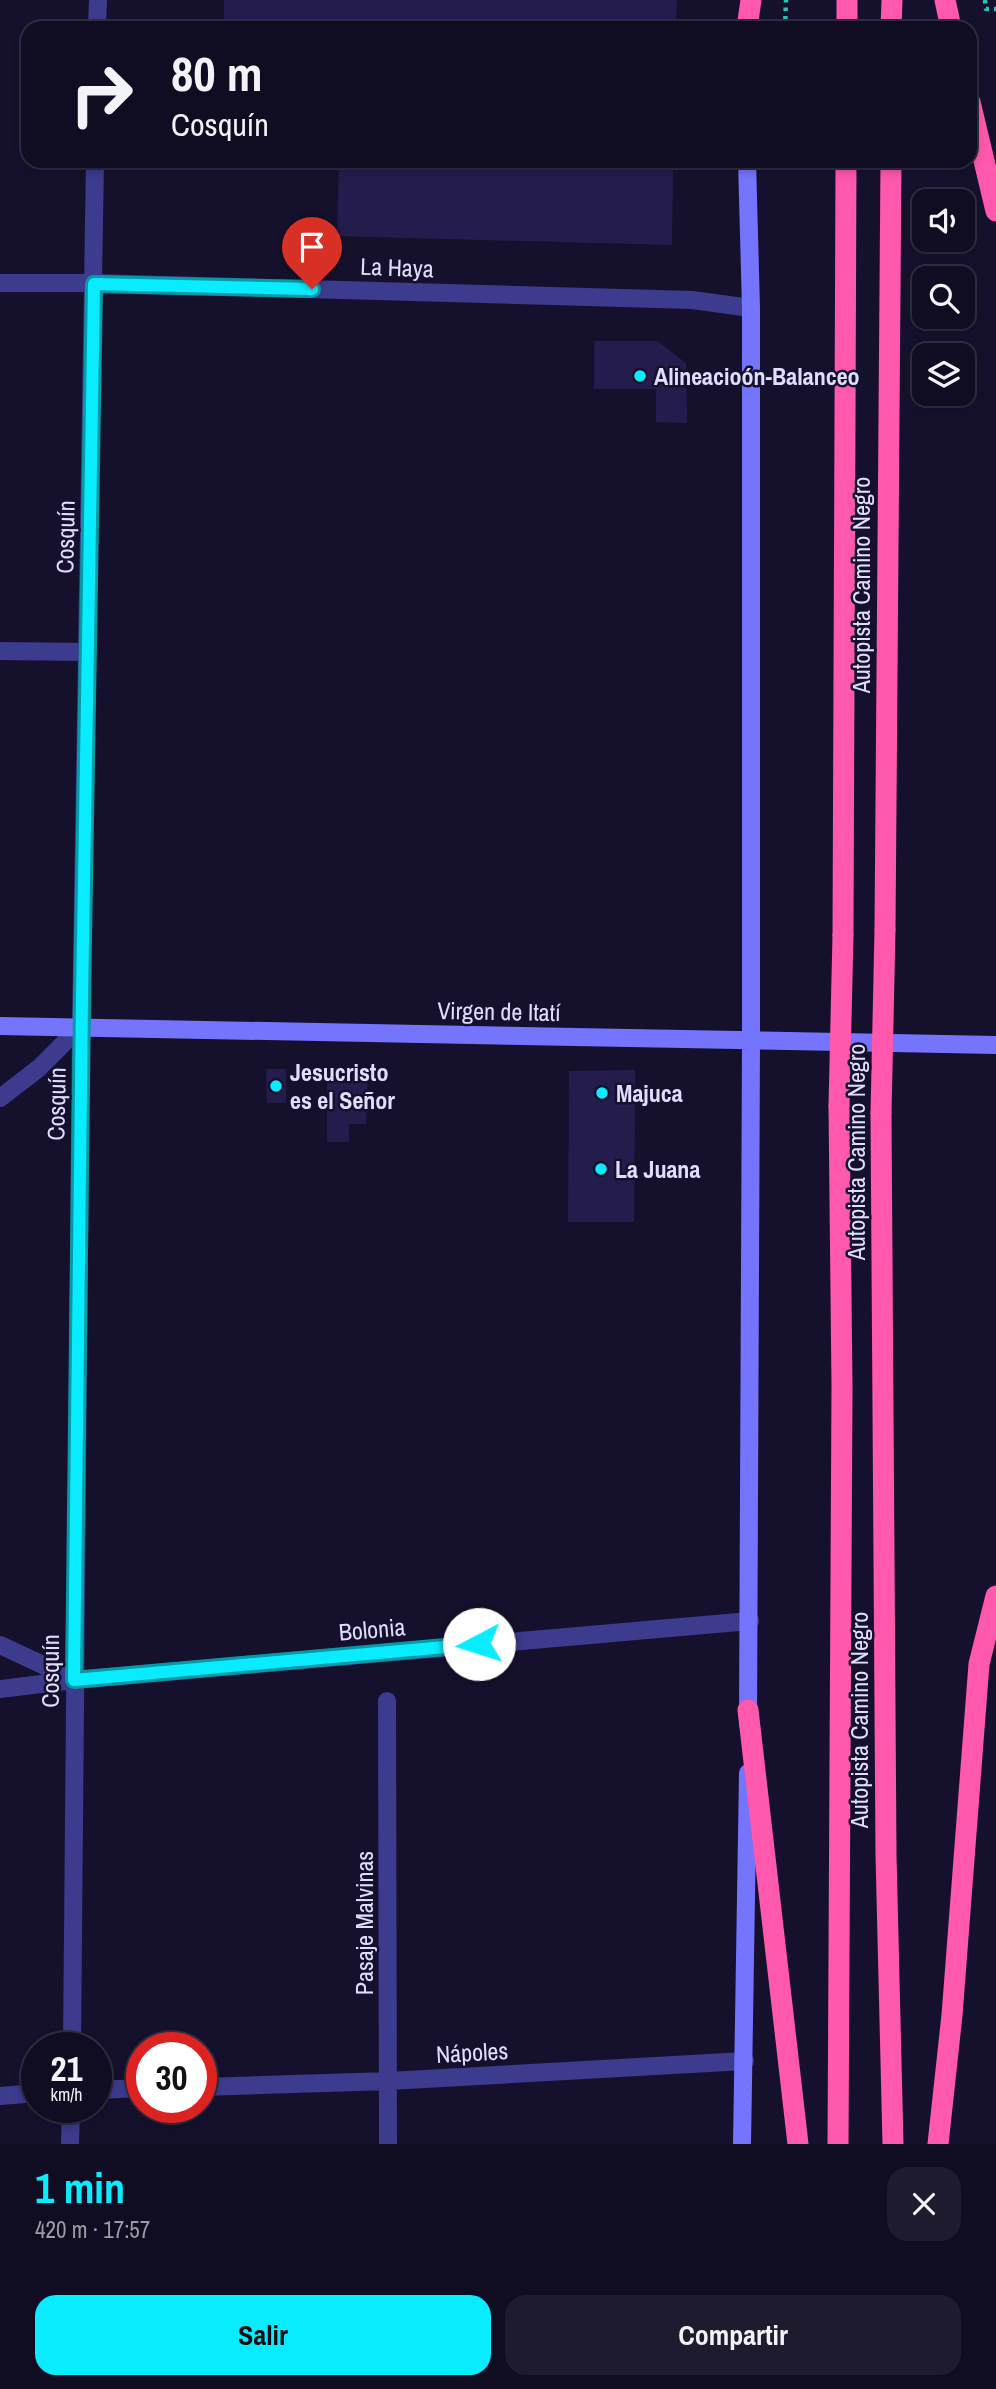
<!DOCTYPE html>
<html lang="es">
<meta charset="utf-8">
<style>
body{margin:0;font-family:"Archivo Narrow",sans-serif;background:#1e1b2f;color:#f1f3f6;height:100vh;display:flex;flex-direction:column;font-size:26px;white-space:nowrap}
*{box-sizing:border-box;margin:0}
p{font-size:23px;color:#9c9ca5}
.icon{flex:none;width:38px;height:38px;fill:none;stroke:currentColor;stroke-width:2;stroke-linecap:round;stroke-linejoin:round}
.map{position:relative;height:2144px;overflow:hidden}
.sheet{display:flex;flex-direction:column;background:#100d22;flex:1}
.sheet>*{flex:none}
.guide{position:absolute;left:21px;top:21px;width:956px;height:147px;border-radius:21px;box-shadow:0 4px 10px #0003,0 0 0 2px #302d40;background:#100d22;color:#f1f3f6;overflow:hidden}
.tools{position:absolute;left:912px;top:189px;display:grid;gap:14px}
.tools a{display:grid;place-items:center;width:63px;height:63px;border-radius:14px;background:#100d22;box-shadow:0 4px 10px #0003,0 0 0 2px #302d40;font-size:35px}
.speed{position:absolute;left:21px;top:2032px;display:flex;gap:14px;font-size:35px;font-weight:700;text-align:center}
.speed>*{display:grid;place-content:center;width:91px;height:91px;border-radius:50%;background:#100d22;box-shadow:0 4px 10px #0003,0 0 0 2px #302d40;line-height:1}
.speed small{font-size:18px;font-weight:400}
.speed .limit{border:10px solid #d22;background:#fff;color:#111}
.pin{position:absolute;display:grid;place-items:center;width:60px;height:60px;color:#fff;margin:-72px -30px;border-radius:50% 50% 50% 0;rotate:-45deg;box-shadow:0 0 7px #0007}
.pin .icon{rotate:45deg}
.me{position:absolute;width:77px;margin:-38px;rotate:265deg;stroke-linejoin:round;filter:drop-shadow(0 0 5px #0008)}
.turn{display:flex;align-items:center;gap:24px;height:147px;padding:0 35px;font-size:32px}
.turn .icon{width:91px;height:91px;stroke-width:2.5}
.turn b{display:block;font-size:49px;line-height:60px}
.round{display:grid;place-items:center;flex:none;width:74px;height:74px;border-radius:21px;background:#1e1b2f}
.overview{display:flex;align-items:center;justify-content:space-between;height:119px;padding:0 35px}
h1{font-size:42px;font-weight:700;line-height:52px;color:#09ecff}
.cta{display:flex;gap:14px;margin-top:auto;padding:14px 35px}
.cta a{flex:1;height:80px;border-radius:21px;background:#09ecff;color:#111;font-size:28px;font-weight:700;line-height:80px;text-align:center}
.cta a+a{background:#1e1b2f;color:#f1f3f6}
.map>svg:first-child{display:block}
.building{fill:#251c4e}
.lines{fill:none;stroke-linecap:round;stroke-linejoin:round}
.path{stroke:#2dc2b6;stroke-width:4.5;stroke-dasharray:3.5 5;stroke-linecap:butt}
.street{stroke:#3c3b8d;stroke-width:18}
.secondary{stroke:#7474ff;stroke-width:18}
.highway{stroke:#ff58ac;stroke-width:21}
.highway-bridge{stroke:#ff58ac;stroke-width:21}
.route-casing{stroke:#0699a6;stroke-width:18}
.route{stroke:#09ecff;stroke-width:12}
.poi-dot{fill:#09ecff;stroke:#15112d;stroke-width:2.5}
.labels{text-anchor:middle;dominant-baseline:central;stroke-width:5;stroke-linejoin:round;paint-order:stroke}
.street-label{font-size:24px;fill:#e0ddff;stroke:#15112d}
.poi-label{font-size:24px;font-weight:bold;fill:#e0ddff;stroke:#15112d;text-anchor:start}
</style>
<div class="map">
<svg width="996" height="2144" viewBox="0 0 996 2144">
<rect width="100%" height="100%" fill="#15112d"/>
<path class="building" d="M224,0H677L676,28H224Z
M339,161H673L672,245L337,236Z
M594,341H657L686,363L687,423L656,422V389H594Z
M266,1069H286V1103H267Z
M635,1070L634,1222H568L569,1071Z
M327,1071H368L366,1124H349V1142H327Z"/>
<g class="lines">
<path class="path" d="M985,0L986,9H996
M785,28L786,0"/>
<path class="street" d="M97,28L98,0
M0,283H94L692,300L751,308
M0,651L87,652
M0,1098L39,1068L81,1026
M0,1645L73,1679
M0,1689L74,1680L750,1621
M387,1701L388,2144
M72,2048L81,1026L95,161
M201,2087L389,2081L745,2061
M96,2090L142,2088
M0,2096L37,2093
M70,2144L71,2107"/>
<path class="secondary" d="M747,161L751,308V1042L748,1724
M0,1026L996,1045
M742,2144L748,1773"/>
<path class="highway" d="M945,0L951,28
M747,28L751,0
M847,28V0
M891,28L892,0
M970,102L996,211
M885,930L891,161
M843,935L846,161
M881,1113L886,1855L893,2144
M748,1710L798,2144
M838,2144L842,1387L839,1106
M938,2144L952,2015L979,1664L996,1596"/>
<path class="highway-bridge" d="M839,1106L843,935
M881,1113L885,930"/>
</g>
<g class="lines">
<defs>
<path id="route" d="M312,289L94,284L82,1000L74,1680L479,1644"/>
</defs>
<use href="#route" class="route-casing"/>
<use href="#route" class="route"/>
</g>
<g class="poi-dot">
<circle cx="640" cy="376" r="7"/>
<circle cx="276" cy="1086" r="7"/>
<circle cx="602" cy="1093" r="7"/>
<circle cx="601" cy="1169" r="7"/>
</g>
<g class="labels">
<g class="street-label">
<text transform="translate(397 267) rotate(2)">La Haya</text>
<text transform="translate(65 537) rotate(-89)">Cosquín</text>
<text transform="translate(861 585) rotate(-90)">Autopista Camino Negro</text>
<text transform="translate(499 1011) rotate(1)">Virgen de Itatí</text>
<text transform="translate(56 1104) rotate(-89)">Cosquín</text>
<text transform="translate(856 1152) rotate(-90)">Autopista Camino Negro</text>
<text transform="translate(372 1629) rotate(-5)">Bolonia</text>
<text transform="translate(50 1671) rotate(-90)">Cosquín</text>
<text transform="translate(859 1720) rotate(-90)">Autopista Camino Negro</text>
<text transform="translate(364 1923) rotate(-90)">Pasaje Malvinas</text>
<text transform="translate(472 2052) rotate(-3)">Nápoles</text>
</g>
<g class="poi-label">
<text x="654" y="376">Alineacioón-Balanceo</text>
<text x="290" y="1072">Jesucristo<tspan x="290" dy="28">es el Señor</tspan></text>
<text x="616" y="1093">Majuca</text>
<text x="615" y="1169">La Juana</text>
</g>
</g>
</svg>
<div class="tools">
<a><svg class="icon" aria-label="sound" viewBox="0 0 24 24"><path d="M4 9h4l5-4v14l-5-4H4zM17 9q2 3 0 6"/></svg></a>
<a><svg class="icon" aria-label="search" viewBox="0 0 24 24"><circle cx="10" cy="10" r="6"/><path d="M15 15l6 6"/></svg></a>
<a><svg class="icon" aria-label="layers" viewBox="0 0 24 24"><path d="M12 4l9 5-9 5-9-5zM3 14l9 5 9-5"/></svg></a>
</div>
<div class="speed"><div>21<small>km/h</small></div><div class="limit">30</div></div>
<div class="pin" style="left:312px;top:289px;background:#d93025"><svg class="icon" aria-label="arrive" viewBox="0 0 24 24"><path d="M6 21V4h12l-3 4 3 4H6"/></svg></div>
<svg class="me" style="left:479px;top:1644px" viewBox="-20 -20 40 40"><circle r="19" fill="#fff"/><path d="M0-13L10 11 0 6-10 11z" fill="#09ecff"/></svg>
<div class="guide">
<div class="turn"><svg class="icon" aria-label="right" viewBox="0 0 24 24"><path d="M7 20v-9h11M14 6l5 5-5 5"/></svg><div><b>80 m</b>Cosquín</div></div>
</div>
</div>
<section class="sheet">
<div class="overview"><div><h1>1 min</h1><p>420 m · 17:57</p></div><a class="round"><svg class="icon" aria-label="close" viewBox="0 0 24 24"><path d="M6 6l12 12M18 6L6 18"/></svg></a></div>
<div class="cta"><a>Salir</a><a>Compartir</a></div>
</section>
